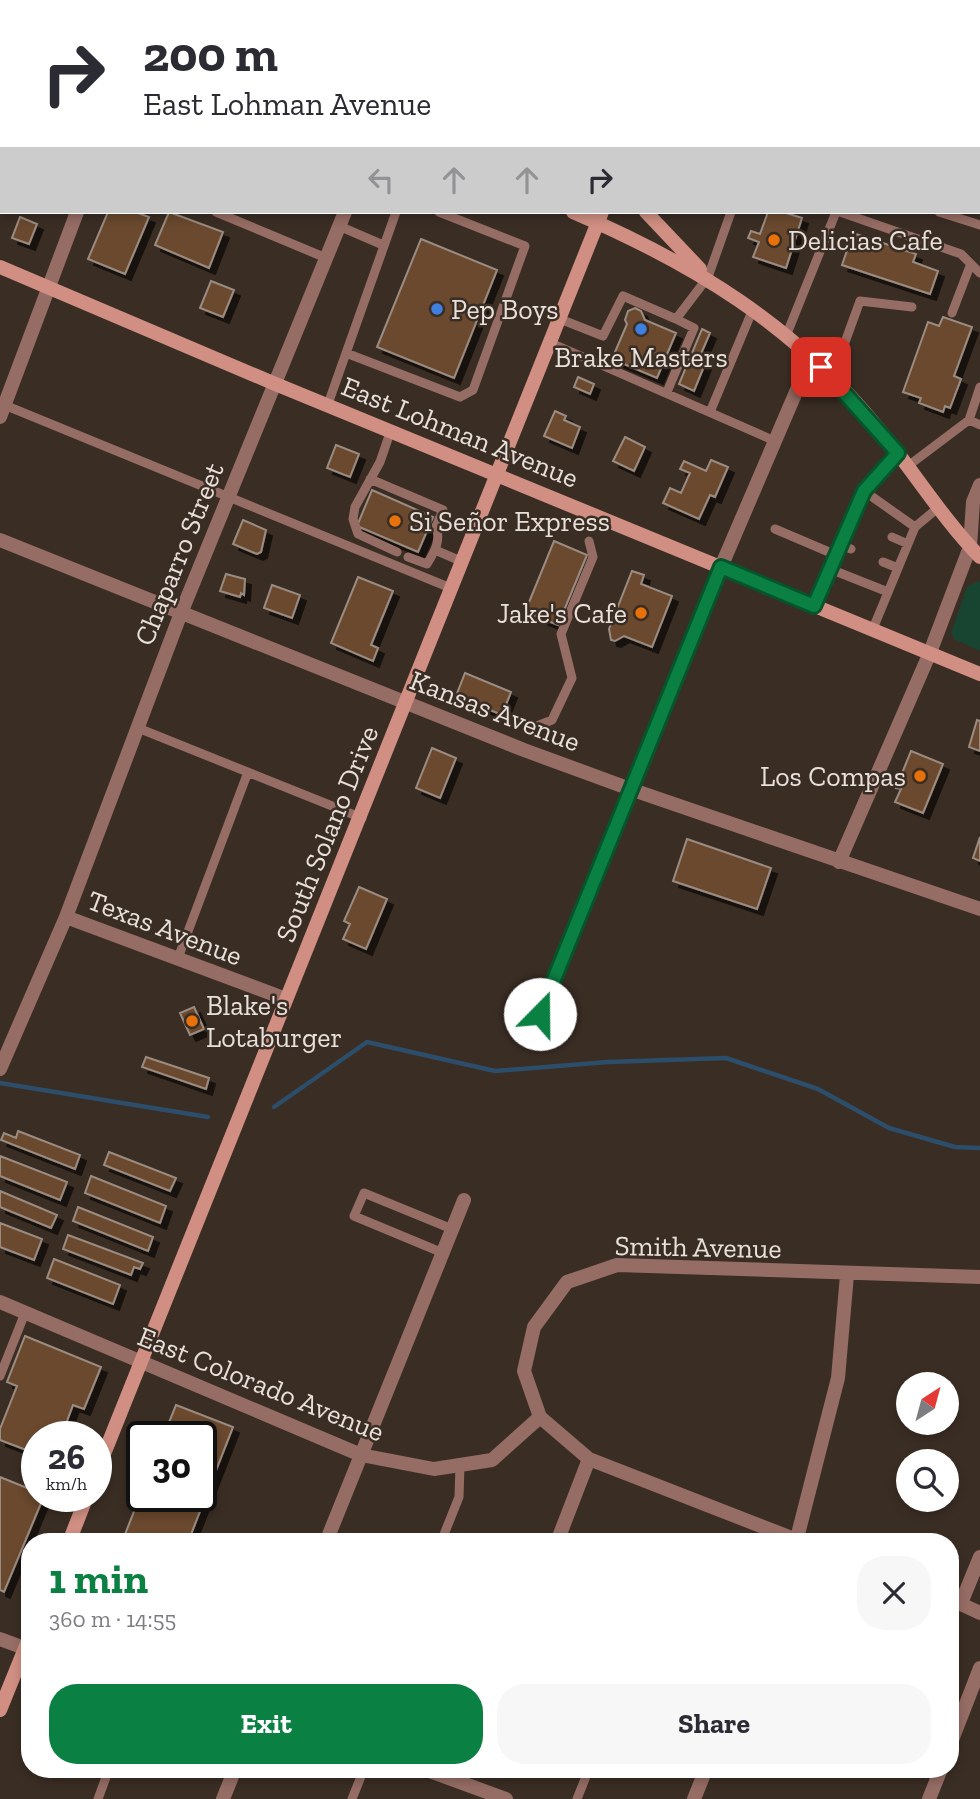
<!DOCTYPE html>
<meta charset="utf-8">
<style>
body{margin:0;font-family:"Zilla Slab",serif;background:#f7f7f7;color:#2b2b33;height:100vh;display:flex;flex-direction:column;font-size:26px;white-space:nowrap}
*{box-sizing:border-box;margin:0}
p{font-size:23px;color:#7c7c81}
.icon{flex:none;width:38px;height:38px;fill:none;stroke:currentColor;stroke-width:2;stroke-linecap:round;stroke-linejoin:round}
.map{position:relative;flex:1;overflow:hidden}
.sheet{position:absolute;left:21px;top:1533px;width:938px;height:245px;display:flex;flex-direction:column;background:#fff;border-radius:28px;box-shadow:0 4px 10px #0003}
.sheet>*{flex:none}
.banner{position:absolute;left:0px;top:0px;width:980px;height:214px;box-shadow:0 4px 10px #0003;background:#fff;color:#2b2b33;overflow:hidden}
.needle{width:46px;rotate:36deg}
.fabs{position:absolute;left:896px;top:1372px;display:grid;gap:14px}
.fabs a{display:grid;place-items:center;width:63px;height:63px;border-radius:50%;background:#fff;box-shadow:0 4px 10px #0003;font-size:35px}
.speed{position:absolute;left:21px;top:1421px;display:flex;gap:14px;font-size:35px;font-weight:700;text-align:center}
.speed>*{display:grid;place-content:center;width:91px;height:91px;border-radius:50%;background:#fff;box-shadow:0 4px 10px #0003;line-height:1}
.speed small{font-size:18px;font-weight:400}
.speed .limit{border:4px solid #111;border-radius:10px;background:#fff;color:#111}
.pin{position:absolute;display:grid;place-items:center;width:60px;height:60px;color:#fff;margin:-30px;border-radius:14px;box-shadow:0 4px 10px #0006}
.me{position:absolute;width:77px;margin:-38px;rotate:22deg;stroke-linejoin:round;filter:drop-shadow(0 0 5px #0008)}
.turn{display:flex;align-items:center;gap:24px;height:147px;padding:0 28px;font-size:32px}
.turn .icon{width:91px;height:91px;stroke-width:2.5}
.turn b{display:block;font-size:49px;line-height:60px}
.lanes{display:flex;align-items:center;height:66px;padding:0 28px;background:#0003;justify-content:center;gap:35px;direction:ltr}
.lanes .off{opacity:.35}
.round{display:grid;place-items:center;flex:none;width:74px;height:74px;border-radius:28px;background:#f7f7f7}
.headline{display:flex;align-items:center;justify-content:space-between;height:119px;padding:0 28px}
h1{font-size:42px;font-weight:700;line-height:52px;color:#0b8043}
.action{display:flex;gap:14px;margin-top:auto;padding:14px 28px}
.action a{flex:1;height:80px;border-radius:28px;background:#0b8043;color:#fff;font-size:28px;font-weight:700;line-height:80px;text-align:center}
.action a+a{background:#f7f7f7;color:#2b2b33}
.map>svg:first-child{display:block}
.green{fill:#184432}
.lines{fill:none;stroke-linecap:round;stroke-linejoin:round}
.stream{stroke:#2c4e6a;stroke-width:4.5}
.building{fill:#6b492f;stroke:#9b8c81;stroke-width:2;filter:url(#shadow)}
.lane{stroke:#966d65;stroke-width:9}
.street{stroke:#966d65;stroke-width:14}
.secondary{stroke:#d08f82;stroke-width:14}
.route-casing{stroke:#07532c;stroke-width:18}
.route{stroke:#0b8043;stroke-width:12}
.food-dot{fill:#e8710a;stroke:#3a2d24;stroke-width:2.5}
.shop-dot{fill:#3f7fe0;stroke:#3a2d24;stroke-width:2.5}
.labels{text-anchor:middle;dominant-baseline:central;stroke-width:5;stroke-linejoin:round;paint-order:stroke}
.poi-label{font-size:28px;fill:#e8e0da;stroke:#3a2d24;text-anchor:start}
.street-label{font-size:28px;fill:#e8e0da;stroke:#3a2d24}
</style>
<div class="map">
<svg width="980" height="1799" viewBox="0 0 980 1799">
<defs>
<filter id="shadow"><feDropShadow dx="6" dy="6" stdDeviation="0" flood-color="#0009"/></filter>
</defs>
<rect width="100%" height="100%" fill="#3a2d24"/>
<path class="green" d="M979,581L980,582V651L954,639L951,633L967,587Z"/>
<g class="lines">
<path class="stream" d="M0,1083L208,1117
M274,1107L367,1042L495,1071L608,1062L726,1058L818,1089L889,1128L955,1147L980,1148"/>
</g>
<path class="building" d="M108,212H135L149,217L125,274L88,259Z
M169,212L223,232L209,268L155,245Z
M768,212H783L802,218L786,268L753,257L759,242L748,238L751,231L760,234Z
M20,217L37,224L29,244L12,238Z
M853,233L916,254L913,262L938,271L930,294L842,265Z
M421,239L497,270L454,378L377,347Z
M211,281L234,290L223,317L200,308Z
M635,308L641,311L645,320L676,333L657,378L612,359L627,324L625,320L628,311Z
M943,317L972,327L954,376L961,379L950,408L945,406L943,412L919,403L921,398L903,392L928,322L939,326Z
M702,329L710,333L700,356L707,359L694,391L679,384Z
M578,377L594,384L590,394L574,387Z
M555,411L566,416L564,420L580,427L572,448L544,436Z
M625,437L645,447L634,471L613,461Z
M336,445L359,454L350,477L327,468Z
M711,460L728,467L715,497L710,495L699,519L663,503L670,488L681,493L690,473L680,469L684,461L706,471Z
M372,490L433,517L418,552L357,526Z
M243,520L266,530L261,552L257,554L233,544Z
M554,541L587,555L558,625L525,612Z
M632,571L644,575L641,584L672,596L652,647L624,636L615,641L611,640L609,629Z
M226,574L245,579L244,595L241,593L240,597L220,591Z
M358,577L393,591L371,645L378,648L373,661L331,643Z
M272,585L300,595L292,618L264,608Z
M465,673L511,692L502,715L456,696Z
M977,720L980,721V751L969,747Z
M432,748L456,758L440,798L416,788Z
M911,751L943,764L923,813L895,802L901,789L896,788Z
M980,837V861L973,858Z
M687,839L771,868L757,909L673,881Z
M359,887L387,899L366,949L343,939L350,924L344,921Z
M194,1007L204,1029L190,1035L180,1013Z
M146,1057L209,1078L206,1089L142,1067Z
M18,1131L80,1155L75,1169L1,1140L4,1133L16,1138Z
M109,1152L176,1178L170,1191L104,1165Z
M0,1156L67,1182L60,1200L0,1176Z
M91,1176L166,1206L160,1223L85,1193Z
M0,1191L57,1215L51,1228L0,1207Z
M78,1207L153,1237L148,1251L73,1221Z
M0,1223L42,1239L34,1260L0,1247Z
M68,1235L143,1263L140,1269L134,1267L131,1275L63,1249Z
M54,1259L120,1285L113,1304L47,1278Z
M25,1336L101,1367L84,1409L73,1405L61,1437H37V1454L0,1440V1429L17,1386L7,1382Z
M176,1405L233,1427L188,1542H122L142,1491V1496H201V1437H163Z
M0,1477L37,1492V1496H44L4,1592L0,1590Z"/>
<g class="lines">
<path class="lane" d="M393,0L399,2
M926,0L930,2
M129,2V0
M244,2V0
M547,2H550
M664,2L665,0
M879,2V0
M978,19L980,20
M978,110L980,111
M0,123L2,124
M216,212L326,258
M840,212L961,254L980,273
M939,212L980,225
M339,226L383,245
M952,313L970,266
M560,319L603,336L623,296L676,319L708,277L731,212
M786,336L836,212
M551,343L775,441
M346,353L460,397L473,390L525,246L439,212
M832,378L860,301L912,307
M667,392L694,328L676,319
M2,404L453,589
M328,404L396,212
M710,412L753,309
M969,420L980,425
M391,430L380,462L355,507L353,519L358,534L397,552
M908,466L969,420L980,387
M370,479L443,510L436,526C441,541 435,551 427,564L408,557
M864,491L915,527
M775,529L836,555
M892,537L908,544
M840,545L851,549
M435,550L463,562
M883,562L898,568
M830,569L888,592
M814,606L864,491L898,453
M872,631L915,527L939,507
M138,728L362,818
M532,728L552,720L572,678L561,634L593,557L589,541
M178,958L248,772
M443,1253L354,1216L364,1193L452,1229
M0,1376L25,1313
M441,1542L459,1497L460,1465
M98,1799L109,1769
M352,1799L364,1769
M577,1799L589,1769"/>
<path class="street" d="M854,0L858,2
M978,55L980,56
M0,417L77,212
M0,540L524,750L633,790L980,909
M839,862L929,655L970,547L973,502L980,485
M66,917L286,999
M540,1014L721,567L811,357
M0,1069L66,917L181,613L345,212
M0,1302L361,1455L434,1469L492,1460L540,1417L589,1459L802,1542
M540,1417L524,1371L534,1327L567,1282L617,1265L980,1277
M326,1542L464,1200
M557,1542L589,1459
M796,1542L838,1378L847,1275
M950,1599L980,1613
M961,1603L980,1557
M0,1639L30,1650
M950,1745L980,1668
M424,1769L506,1799
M223,1799L235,1769
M694,1799L706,1769
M929,1799L941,1769"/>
<path class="secondary" d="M66,0L71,2
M739,2L741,0
M573,212C694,264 793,324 878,428C913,470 942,518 980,557
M646,212L700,269
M0,267L273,383L980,674
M96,1474L602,212
M69,1542L87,1496
M0,1710L30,1636"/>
</g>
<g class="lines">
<defs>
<path id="route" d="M540,1014L721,567L814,606L864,491L898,453L821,367"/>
</defs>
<use href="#route" class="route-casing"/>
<use href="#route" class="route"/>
</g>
<g class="food-dot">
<circle cx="774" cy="240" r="7"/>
<circle cx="395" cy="521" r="7"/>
<circle cx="641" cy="613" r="7"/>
<circle cx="920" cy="776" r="7"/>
<circle cx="192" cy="1021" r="7"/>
</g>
<g class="shop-dot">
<circle cx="437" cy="309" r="7"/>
<circle cx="641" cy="329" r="7"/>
</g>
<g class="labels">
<g class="poi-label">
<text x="788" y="240">Delicias Cafe</text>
<text x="451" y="309">Pep Boys</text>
<text x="641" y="357" text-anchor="middle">Brake Masters</text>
<text x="409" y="521">Si Señor Express</text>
<text x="627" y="613" text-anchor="end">Jake's Cafe</text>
<text x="906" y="776" text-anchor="end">Los Compas</text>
<text x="206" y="1005">Blake's<tspan x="206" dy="32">Lotaburger</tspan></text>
</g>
<g class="street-label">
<text transform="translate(460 432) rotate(22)">East Lohman Avenue</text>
<text transform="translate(179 554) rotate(-68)">Chaparro Street</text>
<text transform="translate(495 711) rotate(21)">Kansas Avenue</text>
<text transform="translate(327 834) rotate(-68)">South Solano Drive</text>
<text transform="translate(165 928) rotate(21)">Texas Avenue</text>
<text transform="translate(698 1247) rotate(1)">Smith Avenue</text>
<text transform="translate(261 1384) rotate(22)">East Colorado Avenue</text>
</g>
</g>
</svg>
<div class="fabs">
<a><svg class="needle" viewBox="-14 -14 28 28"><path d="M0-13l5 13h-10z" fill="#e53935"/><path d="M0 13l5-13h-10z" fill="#7c7c81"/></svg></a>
<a><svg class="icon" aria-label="search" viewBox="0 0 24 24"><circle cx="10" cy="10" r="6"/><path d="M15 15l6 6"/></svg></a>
</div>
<div class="speed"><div>26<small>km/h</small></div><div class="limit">30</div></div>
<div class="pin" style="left:821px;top:367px;background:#d93025"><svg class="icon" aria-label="arrive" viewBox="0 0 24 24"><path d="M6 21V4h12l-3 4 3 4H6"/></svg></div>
<svg class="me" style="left:540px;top:1014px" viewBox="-20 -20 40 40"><circle r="19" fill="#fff"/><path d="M0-13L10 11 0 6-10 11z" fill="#0b8043"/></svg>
<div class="banner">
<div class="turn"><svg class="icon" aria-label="right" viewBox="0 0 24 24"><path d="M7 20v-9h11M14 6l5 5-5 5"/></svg><div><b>200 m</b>East Lohman Avenue</div></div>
<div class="lanes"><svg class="icon off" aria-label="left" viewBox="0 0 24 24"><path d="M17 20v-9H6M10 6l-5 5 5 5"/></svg><svg class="icon off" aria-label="ahead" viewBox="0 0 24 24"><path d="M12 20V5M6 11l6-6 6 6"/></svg><svg class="icon off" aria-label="ahead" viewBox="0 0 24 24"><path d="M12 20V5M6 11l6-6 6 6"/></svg><svg class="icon" aria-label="right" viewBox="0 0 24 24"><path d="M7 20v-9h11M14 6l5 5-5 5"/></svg></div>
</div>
<section class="sheet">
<div class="headline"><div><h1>1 min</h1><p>360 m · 14:55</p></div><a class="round"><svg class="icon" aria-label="close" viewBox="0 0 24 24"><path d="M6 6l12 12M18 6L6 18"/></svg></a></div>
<div class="action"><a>Exit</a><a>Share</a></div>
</section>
</div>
